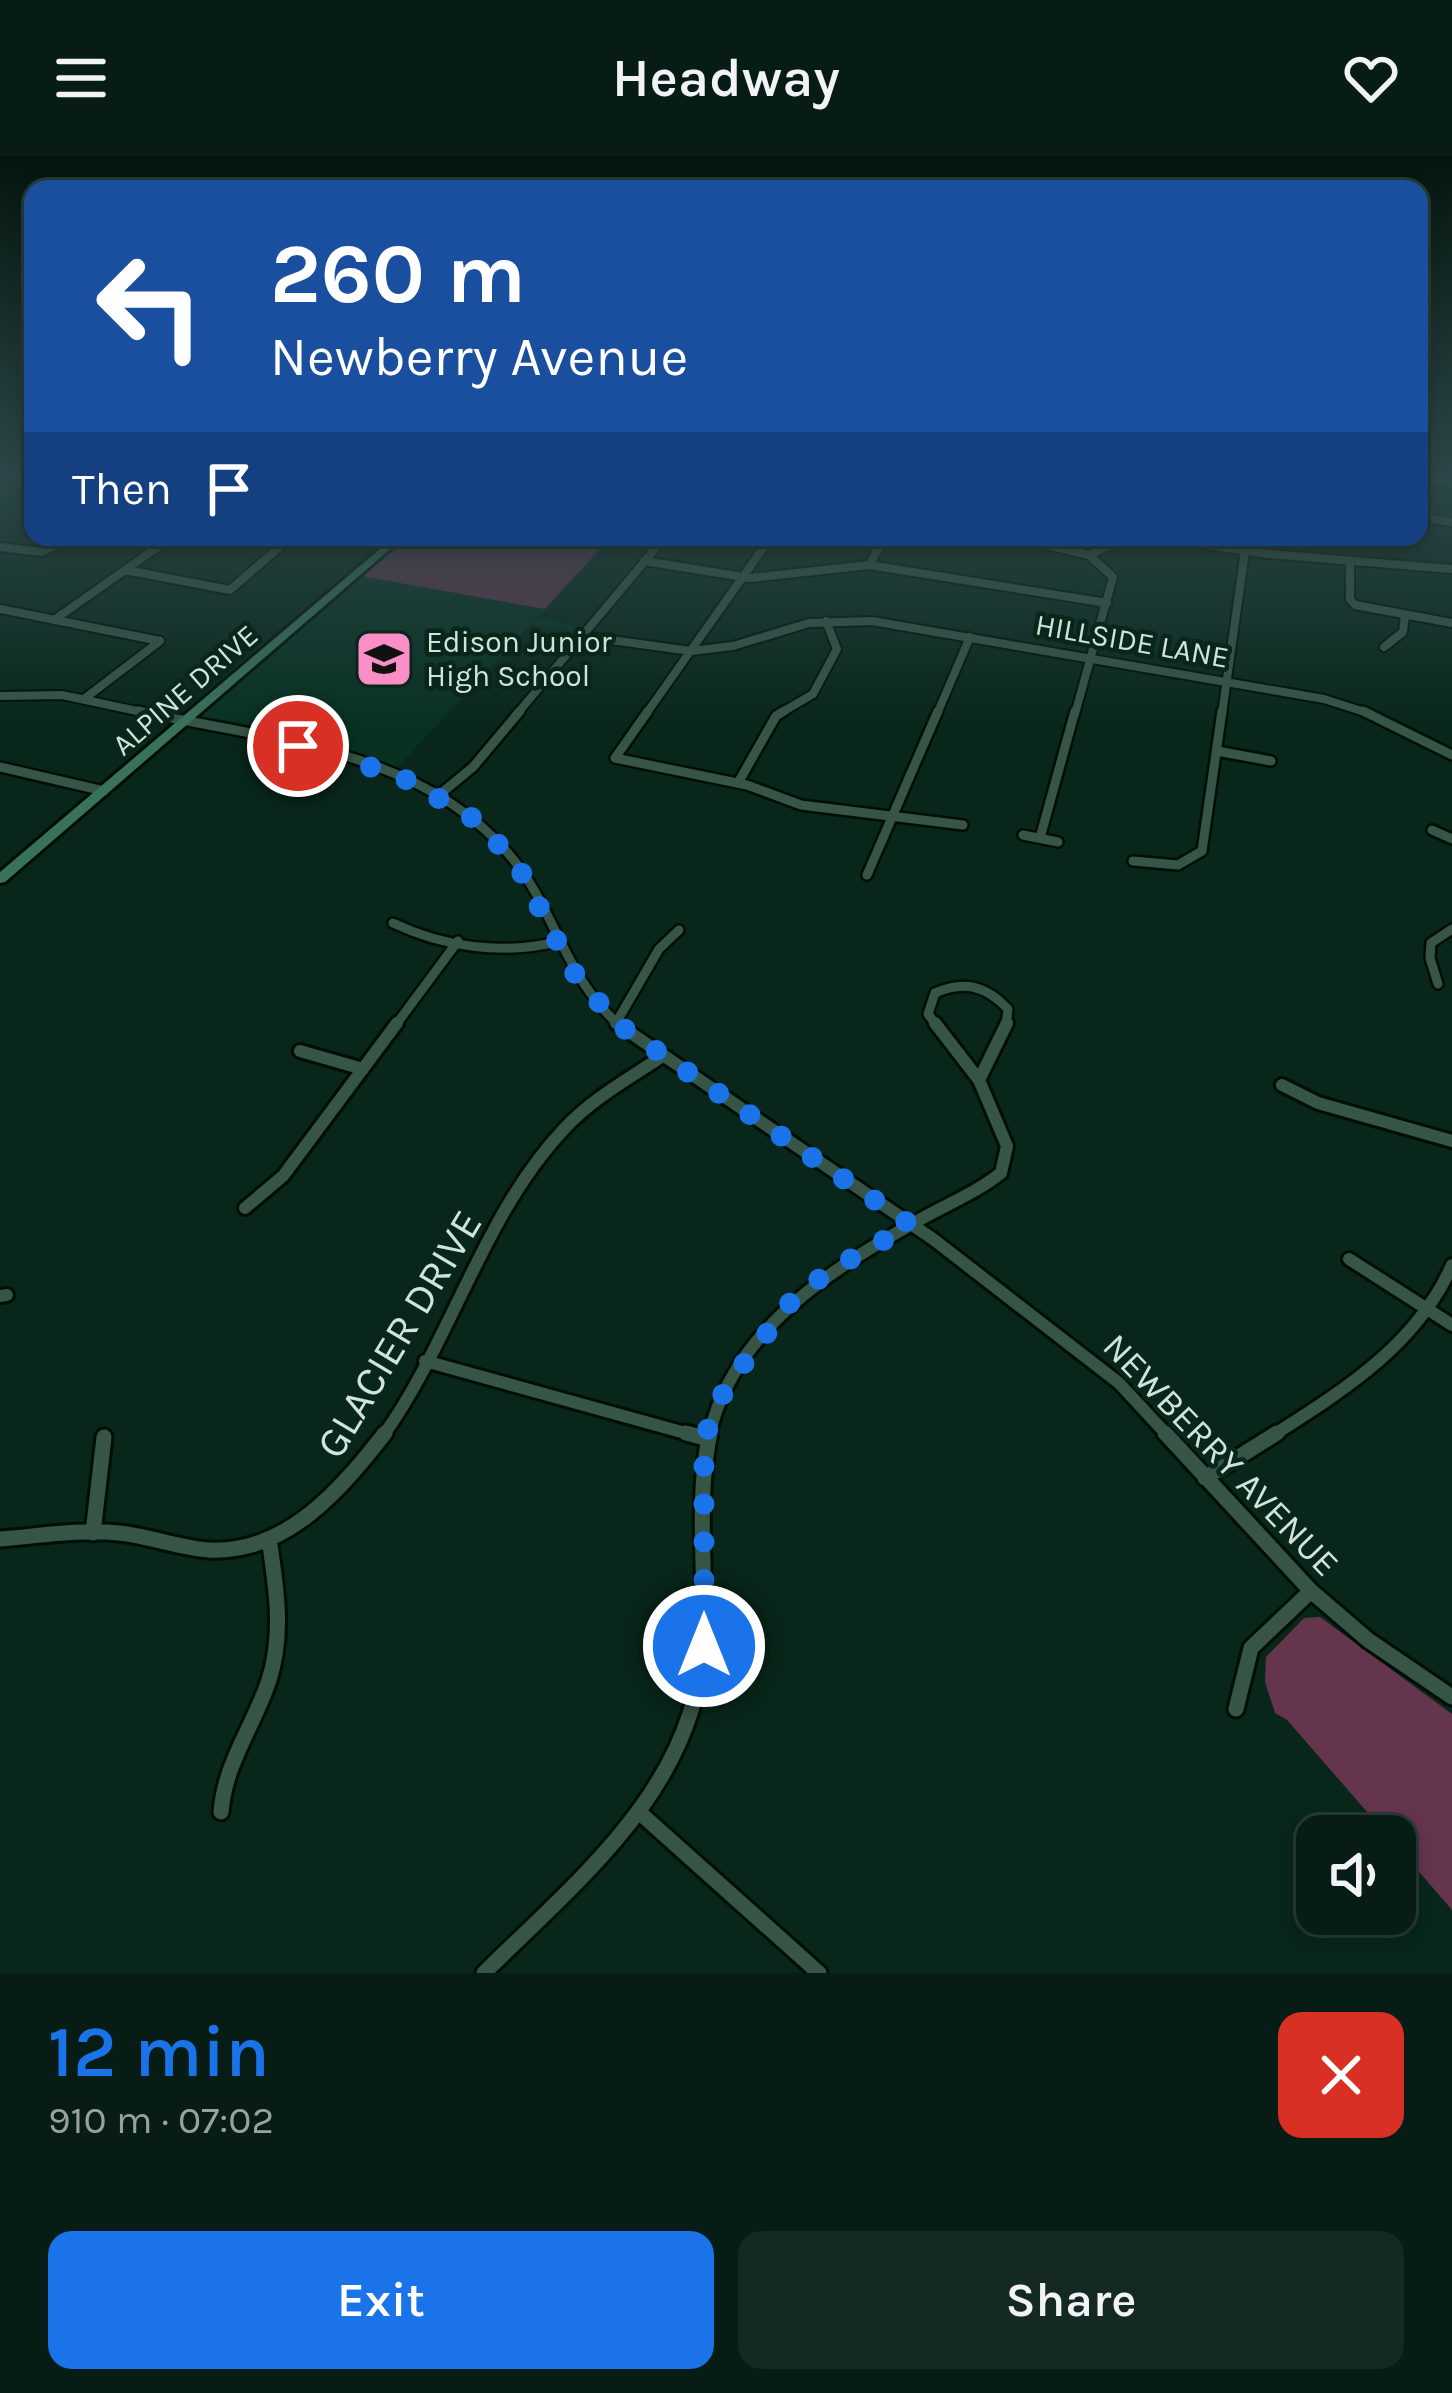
<!DOCTYPE html>
<meta charset="utf-8">
<style>
body{margin:0;font-family:Karla,sans-serif;background:#142922;color:#f1f3f6;height:100vh;display:flex;flex-direction:column;font-size:45px;white-space:nowrap}
*{box-sizing:border-box;margin:0}
p{font-size:39px;color:#98a1a0}
.icon{flex:none;width:66px;height:66px;fill:none;stroke:currentColor;stroke-width:2;stroke-linecap:round;stroke-linejoin:round}
.map{position:relative;height:1817px;overflow:hidden}
.side{display:flex;flex-direction:column;background:#061c14;flex:1}
.side>*{flex:none}
.guide{position:absolute;left:24px;top:24px;width:1404px;height:366px;border-radius:24px;box-shadow:0 6px 18px #0003,0 0 0 3px #273a34;background:#1a4fa0;color:#fff;overflow:hidden}
.controls{position:absolute;left:1296px;top:1659px;display:grid;gap:24px}
.controls a{display:grid;place-items:center;width:120px;height:120px;border-radius:24px;background:#061c14;box-shadow:0 6px 18px #0003,0 0 0 3px #273a34;font-size:60px}
.pin{position:absolute;display:grid;place-items:center;width:102px;height:102px;color:#fff;margin:-51px;border:6px solid #fff;border-radius:50%;box-shadow:0 3px 12px #0007}
.me{position:absolute;width:132px;margin:-66px;rotate:0deg;stroke-linejoin:round;filter:drop-shadow(0 0 9px #0008)}
.turn{display:flex;align-items:center;gap:42px;height:252px;padding:0 48px;font-size:54px}
.turn .icon{width:156px;height:156px;stroke-width:2.5}
.turn b{display:block;font-size:84px;line-height:102px}
.then{display:flex;align-items:center;height:114px;padding:0 48px;background:#0003;gap:24px;font-size:45px}
.round{display:grid;place-items:center;flex:none;width:126px;height:126px;border-radius:24px;background:#142922}
.headline{display:flex;align-items:center;justify-content:space-between;height:204px;padding:0 48px}
h1{font-size:72px;font-weight:600;line-height:90px;color:#1a73e8}
.button{display:flex;gap:24px;margin-top:auto;padding:24px 48px}
.button a{flex:1;height:138px;border-radius:24px;background:#1a73e8;color:#fff;font-size:48px;font-weight:600;line-height:138px;text-align:center}
.button a+a{background:#142922;color:#f1f3f6}
header{display:flex;justify-content:space-between;align-items:center;height:156px;padding:0 48px;background:#061c14;font-size:54px;font-weight:600}
.map>svg:first-child{display:block}
.built{fill:#083122}
.green{fill:#65344d}
.lines{fill:none;stroke-linecap:round;stroke-linejoin:round}
.street-far3-casing{stroke:#000e06;stroke-width:12}
.street-far2-casing{stroke:#000e06;stroke-width:14}
.street-far1-casing{stroke:#000e06;stroke-width:18}
.street-casing{stroke:#000e06;stroke-width:21}
.secondary-casing{stroke:#000e06;stroke-width:6}
.street-far3{stroke:#375546;stroke-width:8}
.street-far2{stroke:#375546;stroke-width:9}
.street-far1{stroke:#375546;stroke-width:12}
.street{stroke:#375546;stroke-width:15}
.secondary{fill:#39725a;fill-rule:evenodd}
.route{stroke:#1a73e8;stroke-width:21;stroke-dasharray:0 37.8}
.labels{text-anchor:middle;dominant-baseline:central;stroke-width:9;stroke-linejoin:round;paint-order:stroke}
.far-street-label{font-size:30px;fill:#d2e3da;stroke:#08261a}
.far-poi-label{font-size:30px;fill:#d2e3da;stroke:#08261a;text-anchor:start}
.street-label{font-size:36px;fill:#d2e3da;stroke:#08261a}
.near-street-label{font-size:42px;fill:#d2e3da;stroke:#08261a}
</style>
<header><svg class="icon" aria-label="menu" viewBox="0 0 24 24"><path d="M4 6h16M4 12h16M4 18h16"/></svg>Headway<svg class="icon" aria-label="heart" viewBox="0 0 24 24"><path d="M12 20l-8-8c-3-5 5-10 8-4 3-6 11-1 8 4z"/></svg></header>
<div class="map">
<svg width="1452" height="1817" viewBox="0 0 1452 1817">
<rect width="100%" height="100%" fill="#08261a"/>
<path class="built" d="M355,419L545,453L538,462L588,473L584,477L532,467L393,616L350,601L186,565Z"/>
<path class="green" d="M399,381H611L545,453L355,419Z
M1320,1461L1452,1558V1754L1395,1688V1680H1388L1287,1564L1275,1557L1265,1526L1266,1501L1304,1462Z"/>
<g class="lines">
<defs>
<path id="street-far3" d="M1419,361L1452,366
M1013,381L1089,399L1113,421L1075,558
M1154,381L1269,398L1452,413
M0,391L42,396L72,381
M1089,399L1119,385L1143,381
M644,405L750,422L869,409L1107,447
M1350,405V443L1355,449L1452,467
M869,409L885,381
M125,414L230,434L291,381
M0,453L160,485
M54,464L172,381
M582,480L691,495L733,490L809,467L872,465L1324,543L1371,558
M1384,491L1403,476L1405,459
M0,540L62,539L151,558
M84,543L160,485
M517,558L665,381
M646,558L771,381
M779,558L813,538L837,493L826,465
M937,558L970,481
M1222,558L1247,381"/>
<path id="street-far2" d="M138,555C265,583 424,593 512,702C555,754 564,820 620,870
M648,555L615,602L747,629L801,649L963,669
M1363,555L1452,599
M1217,595L1271,605
M0,611L104,635
M738,627L776,560L784,555
M439,639L473,611L520,555
M1432,674L1452,683
M1023,679L1058,686
M1040,682L1075,555
M1133,705L1178,709L1202,695L1222,555
M867,719L938,555
M393,767C443,791 502,799 556,786
M1438,828L1430,802L1431,787L1452,773
M616,867L659,793L679,774
M395,870L458,785
M937,870L928,858L935,837C965,824 986,830 1008,853L1006,870"/>
<path id="street-far1" d="M616,867L933,1083L1119,1227L1168,1280
M935,867L979,924L1007,867
M300,895L363,913
M1282,929L1318,947L1452,985
M245,1052L283,1020L397,867
M1349,1103L1452,1169
M0,1140L7,1139
M425,1205L696,1280
M383,1280C452,1184 483,1058 565,972C592,943 628,923 661,901
M709,1280C733,1173 833,1112 921,1063C948,1048 977,1036 1001,1017L1007,990L979,924
M1272,1280C1344,1234 1417,1189 1452,1109"/>
<path id="street" d="M686,1277L705,1282
M1165,1277L1311,1435L1368,1484L1452,1541
M1205,1322L1277,1277
M93,1377L104,1281
M0,1383C39,1380 80,1373 119,1377C150,1380 179,1392 209,1394C287,1398 342,1332 385,1277
M1236,1553L1251,1492L1311,1435
M221,1656C225,1606 254,1570 269,1524C284,1478 276,1429 269,1383
M640,1657L819,1817
M484,1817C578,1724 696,1631 703,1488C707,1417 695,1347 710,1277"/>
<path id="secondary" d="M1419,320L1452,325V331L1419,326Z
M394,381H404L5,726L0,727V716Z"/>
</defs>
<use href="#street-far3" class="street-far3-casing"/>
<use href="#street-far2" class="street-far2-casing"/>
<use href="#street-far1" class="street-far1-casing"/>
<use href="#street" class="street-casing"/>
<use href="#secondary" class="secondary-casing"/>
<use href="#street-far3" class="street-far3"/>
<use href="#street-far2" class="street-far2"/>
<use href="#street-far1" class="street-far1"/>
<use href="#street" class="street"/>
<use href="#secondary" class="secondary"/>
</g>
<linearGradient id="sky" x2="0" y2="1"><stop stop-color="#04150e"/><stop offset="0.56" stop-color="#2c4749"/><stop offset="1" stop-color="#2c4749" stop-opacity="0"/></linearGradient>
<rect width="1452" height="574" fill="url(#sky)"/>
<g class="lines">
<path class="route" d="M298,590L398,619L471,661L516,706L572,814L616,867L911,1069L831,1114L793,1143L726,1231L704,1282V1490"/>
</g>
<defs>
<symbol id="school-square" viewBox="-11 -11 22 22"><rect x="-9" y="-9" width="18" height="18" rx="4" fill="#fa8fc7" stroke="#08261a"/><path d="M0-5L7-2L0 1L-7-2ZM-4 1L0 2.5L4 1V4Q0 6-4 4Z" fill="#111"/></symbol>
</defs>
<g fill-rule="evenodd">
<use href="#school-square" x="351" y="470" width="66" height="66"/>
</g>
<g class="labels">
<g class="far-street-label">
<text transform="translate(1132 485) rotate(10)">HILLSIDE LANE</text>
<text transform="translate(185 534) rotate(-41)">ALPINE DRIVE</text>
</g>
<g class="far-poi-label">
<text x="426" y="486">Edison Junior<tspan x="426" dy="34">High School</tspan></text>
</g>
<g class="street-label">
<text transform="translate(1221 1299) rotate(46)">NEWBERRY AVENUE</text>
</g>
<g class="near-street-label">
<text transform="translate(399 1178) rotate(-59)">GLACIER DRIVE</text>
</g>
</g>
</svg>
<div class="controls">
<a><svg class="icon" aria-label="sound" viewBox="0 0 24 24"><path d="M4 9h4l5-4v14l-5-4H4zM17 9q2 3 0 6"/></svg></a>
</div>
<div class="pin" style="left:298px;top:590px;background:#d93025"><svg class="icon" aria-label="arrive" viewBox="0 0 24 24"><path d="M6 21V4h12l-3 4 3 4H6"/></svg></div>
<svg class="me" style="left:704px;top:1490px" viewBox="-20 -20 40 40"><circle r="17" fill="#1a73e8" stroke="#fff" stroke-width="3"/><path d="M0-11L8 9 0 5-8 9z" fill="#fff"/></svg>
<div class="guide">
<div class="turn"><svg class="icon" aria-label="left" viewBox="0 0 24 24"><path d="M17 20v-9H6M10 6l-5 5 5 5"/></svg><div><b>260 m</b>Newberry Avenue</div></div>
<div class="then">Then<svg class="icon" aria-label="arrive" viewBox="0 0 24 24"><path d="M6 21V4h12l-3 4 3 4H6"/></svg></div>
</div>
</div>
<section class="side">
<div class="headline"><div><h1>12 min</h1><p>910 m · 07:02</p></div><a class="round" style="background:#d93025;color:#fff"><svg class="icon" aria-label="close" viewBox="0 0 24 24"><path d="M6 6l12 12M18 6L6 18"/></svg></a></div>
<div class="button"><a>Exit</a><a>Share</a></div>
</section>
